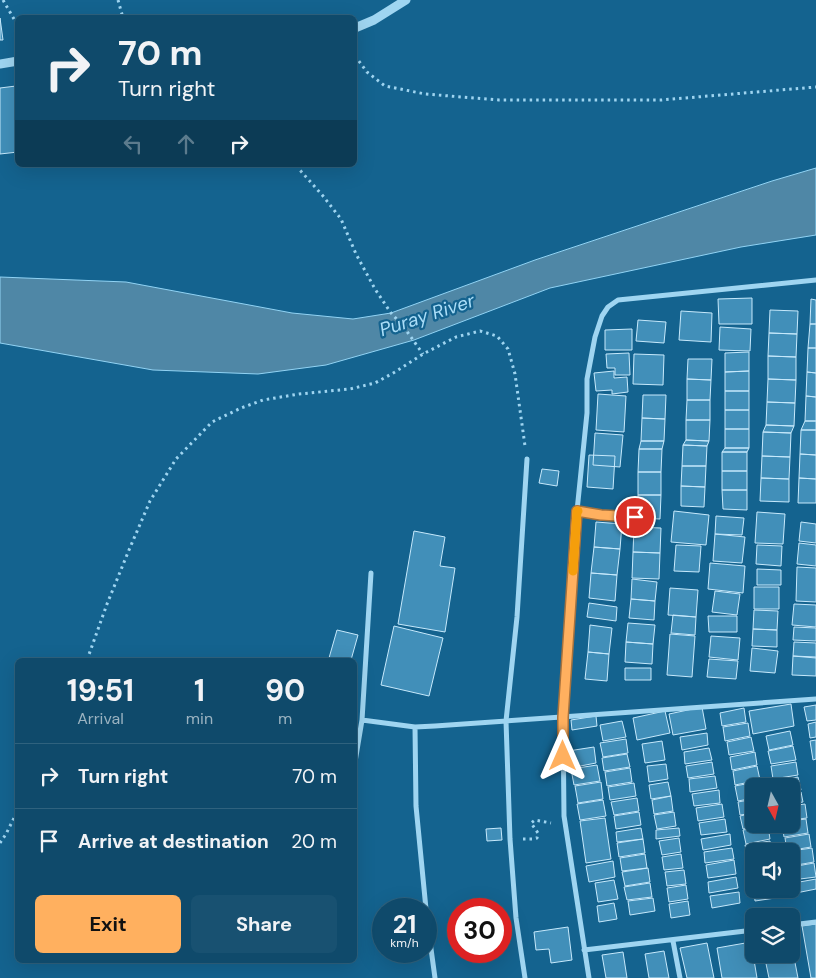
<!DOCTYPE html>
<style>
body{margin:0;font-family:"DM Sans",sans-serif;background:#185171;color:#f1f3f6;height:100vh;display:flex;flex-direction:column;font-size:19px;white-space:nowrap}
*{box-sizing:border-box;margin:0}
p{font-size:16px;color:#9bb3c1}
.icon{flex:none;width:28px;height:28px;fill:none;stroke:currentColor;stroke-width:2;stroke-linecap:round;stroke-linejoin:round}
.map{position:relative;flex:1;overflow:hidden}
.details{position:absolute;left:15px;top:658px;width:342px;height:305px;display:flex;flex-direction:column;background:#0f4a6b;border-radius:8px;box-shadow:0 5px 20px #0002,0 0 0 1px #2f627e}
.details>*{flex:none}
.top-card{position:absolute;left:15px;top:15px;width:342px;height:152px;border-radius:8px;box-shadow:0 5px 20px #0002,0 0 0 1px #2f627e;background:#0f4a6b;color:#f1f3f6;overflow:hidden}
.needle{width:32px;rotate:172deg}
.fabs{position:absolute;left:745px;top:778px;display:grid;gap:10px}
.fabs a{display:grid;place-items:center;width:55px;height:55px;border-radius:8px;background:#0f4a6b;box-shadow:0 5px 20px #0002,0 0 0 1px #2f627e;font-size:25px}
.speed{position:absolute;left:372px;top:898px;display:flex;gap:10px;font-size:25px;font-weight:700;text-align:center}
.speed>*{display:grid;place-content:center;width:65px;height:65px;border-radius:50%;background:#0f4a6b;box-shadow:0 5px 20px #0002,0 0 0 1px #2f627e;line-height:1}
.speed small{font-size:12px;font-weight:400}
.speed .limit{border:8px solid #d22;background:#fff;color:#111}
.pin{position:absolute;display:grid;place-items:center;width:42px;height:42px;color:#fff;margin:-21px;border:2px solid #fff;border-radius:50%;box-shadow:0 1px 5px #0007}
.me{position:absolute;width:55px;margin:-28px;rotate:0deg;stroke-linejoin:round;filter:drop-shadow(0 0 4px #0008)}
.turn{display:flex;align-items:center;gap:18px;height:105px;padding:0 20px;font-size:22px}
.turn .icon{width:65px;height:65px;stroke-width:2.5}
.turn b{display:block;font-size:35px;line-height:42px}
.lanes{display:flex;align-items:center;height:48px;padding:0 20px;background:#0003;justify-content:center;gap:25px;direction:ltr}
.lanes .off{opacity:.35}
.eta{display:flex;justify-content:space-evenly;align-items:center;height:85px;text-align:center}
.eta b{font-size:30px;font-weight:700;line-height:35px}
.button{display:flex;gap:10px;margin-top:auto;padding:10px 20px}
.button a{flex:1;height:58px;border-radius:8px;background:#ffb05f;color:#111;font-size:20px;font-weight:700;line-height:58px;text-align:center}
.button a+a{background:#185171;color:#f1f3f6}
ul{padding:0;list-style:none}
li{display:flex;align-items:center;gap:15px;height:65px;padding:0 20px;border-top:1px solid #2f627e}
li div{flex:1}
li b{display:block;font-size:19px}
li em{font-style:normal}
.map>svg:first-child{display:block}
.water{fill:#4f87a6;stroke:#91d3f4}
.building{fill:#418fb9;stroke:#c6e9fc}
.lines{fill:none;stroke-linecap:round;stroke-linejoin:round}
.path{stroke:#9fd5f1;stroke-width:3;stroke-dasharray:2.5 4;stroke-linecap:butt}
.minor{stroke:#9fd5f1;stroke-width:5}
.tertiary{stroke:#9fd5f1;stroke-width:9}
.route-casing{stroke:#a6723e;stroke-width:12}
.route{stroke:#ffb05f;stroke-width:9}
.slow{stroke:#f59e0b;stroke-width:9}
.labels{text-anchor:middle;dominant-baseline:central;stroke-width:4.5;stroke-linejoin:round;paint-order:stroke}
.water-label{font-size:19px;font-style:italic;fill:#abdef8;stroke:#14638f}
</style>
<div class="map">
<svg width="816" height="978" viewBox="0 0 816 978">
<rect width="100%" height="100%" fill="#14638f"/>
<path class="water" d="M816,168V235L741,247L550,288L414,340L326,365L258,374L153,370L0,343V277L126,282L292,313L353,319L391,313L535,260L772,181Z"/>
<path class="building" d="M0,18L3,40H0Z
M16,86L18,101V152L0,154V88Z
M752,298V324H719L718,299Z
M811,299L816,300V324H810Z
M770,310L798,311L797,334L769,333Z
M681,311L712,313L711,342L679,340Z
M638,320L666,322L664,343L636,341Z
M810,324H816V348H808Z
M720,327L751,329L750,351L719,350Z
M632,329V350H605V330Z
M769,333L797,334L796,357L768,356Z
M808,348H816V373L807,372Z
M749,352V371L725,372V353Z
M629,353L630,375H615V368H607L606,354Z
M634,354L664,355L663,385L633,384Z
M768,356L796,357V380L768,379Z
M688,359H712L711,380L687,379Z
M614,371V378L627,377L628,392L612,394V390L596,391L594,373Z
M749,371V391H725V372Z
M807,372L816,373V397L806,396Z
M687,379L711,380L710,400H687Z
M768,379L796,380L795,403L767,402Z
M725,391H749V410H725Z
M598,394L626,396L624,432L596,430Z
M643,395H666L665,419L642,418Z
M806,396L816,397V421H805Z
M687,400H710V420H686Z
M767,402L795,403L794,426L766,425Z
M725,410H749V429H725Z
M642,418L665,419L664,441H641Z
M686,420H710L709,441L686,440Z
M805,421H816V430H801Z
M766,425L794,426L791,433L763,432Z
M725,429H749V448H725Z
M801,430H816V455L800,454Z
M763,432L791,433L790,457L762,456Z
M595,433L623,435L620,467L593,465Z
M686,440L709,441L707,446L683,445Z
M641,441H664L662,449H639Z
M683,445L707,446L706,466H682Z
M725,448H749L747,452H722Z
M639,449H662L661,472H638Z
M722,452H747V471H722Z
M800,454L816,455V479L799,478Z
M589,455L615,456L613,489L587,487Z
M762,456L790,457L789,479L761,478Z
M682,466H706L705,487L681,486Z
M542,469L559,471L557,486L539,483Z
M722,471H747V490H722Z
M638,472H661V495H638Z
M761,478L789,479V502L760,501Z
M799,478L816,479V503H798Z
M681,486L705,487L704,507L681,506Z
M722,490H747V510L723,509Z
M638,495H661L660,519L637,518Z
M674,511L709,515L706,545L671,542Z
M757,512L785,514L783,544L755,543Z
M716,516L744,518L742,535L715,534Z
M596,522L622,524L620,549L594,547Z
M801,522L816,524V543L799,541Z
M634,527L661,528L660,553L633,552Z
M414,531L445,537L440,566L455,568L445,632L398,624Z
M715,534L745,537L742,563L713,561Z
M799,543L816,545V566L797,564Z
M676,545L701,546L699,572L674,571Z
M757,545L782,546L781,566L756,564Z
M594,547L620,549L617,575L591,573Z
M633,552L660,553L659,579L632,578Z
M710,563L745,566L743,593L708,589Z
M797,567L816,568V602L796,601Z
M757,569L781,570V585H757Z
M591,573L617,575L615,601L589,598Z
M632,579L657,582L655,601L631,599Z
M754,587H779V609H754Z
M670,588L698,590L696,617L668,615Z
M715,591L740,594L737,615L712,612Z
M631,599L655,601L654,620L629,618Z
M589,603L617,607L616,621L587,617Z
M794,604L816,605V627L792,625Z
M754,610L778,611L777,630L753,629Z
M673,615L696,617L695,635L671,633Z
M708,616H737V632H709Z
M628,623L655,625L653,644L626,642Z
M590,625L612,628L609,654L588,652Z
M394,626L443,638L429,696L381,685Z
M794,627L816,628V641L793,640Z
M753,629L777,630V647L752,646Z
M337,630L358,635L351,660H336L329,658Z
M670,634L695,636L692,677L667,675Z
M711,636L740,638L738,660L709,657Z
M626,642L653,644L652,664L625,662Z
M794,642L816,643V658L793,656Z
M752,648L778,651L775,673L750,671Z
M588,652L609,654L607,681L585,679Z
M793,656L816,657V676L792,675Z
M709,659L738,661L736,679L707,677Z
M625,668H651V680H625Z
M791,704L794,726L753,734L749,711Z
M816,705V720L807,721L804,707Z
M702,707L706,729L673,735L669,714Z
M744,708L746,722L722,726L720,713Z
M665,711L670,733L637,740L633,718Z
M596,716L597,726L572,730L571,720Z
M622,721L626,737L603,741L600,725Z
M816,722V737L810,738L808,724Z
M748,723L750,736L725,741L723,727Z
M790,731L793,745L769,750L766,736Z
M707,733L708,745L682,750L680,737Z
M751,737L754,751L729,755L727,742Z
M626,739L628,753L603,757L600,743Z
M816,740V759L813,760L810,741Z
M662,741L665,760L645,763L642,744Z
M793,746L796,760L771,764L768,751Z
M594,747L596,763L570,768L568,751Z
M709,748L712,760L685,764L684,752Z
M755,752L757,765L732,770L730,757Z
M627,754L630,767L604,771L602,758Z
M712,762L714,774L688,778L686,766Z
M796,762L798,775L773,779L771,766Z
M666,764L668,779L649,782L647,766Z
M597,765L600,781L574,785L571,769Z
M757,766L760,780L735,785L733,771Z
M630,768L632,782L607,786L605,772Z
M715,776L717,788L690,792L689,779Z
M798,777L801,790L791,792V786H775L774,781Z
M761,781L762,786H754V798L738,801L735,786Z
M601,782L603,799L578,803L575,786Z
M668,782L671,796L651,799L649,785Z
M634,783L636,796L610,800L608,787Z
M719,790L720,803L694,806L692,794Z
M801,792L803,802L791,804V794Z
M671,796L673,811L654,814L652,800Z
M637,798L639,811L614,815L611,802Z
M754,799V813L740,815L738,802Z
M603,800L606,816L580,820L577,804Z
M722,804L724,817L698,821L696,808Z
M805,804L807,818L791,820V806Z
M639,812L641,825L616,829L614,816Z
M674,812L676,826L657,829L654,815Z
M754,813V824H767V825L743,829L740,816Z
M605,818L611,859L586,863L580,821Z
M725,819L727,832L701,835L699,823Z
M806,819L808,833L784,837L782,824H791V821Z
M768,826L770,839L746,844L743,830Z
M501,828L502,840L487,841L486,829Z
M641,828L643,839L617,842L616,832Z
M679,828L680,836L656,839V830Z
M730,834L731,845L703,850L701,839Z
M809,834L811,847L787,851L785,838Z
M679,838L681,852L662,855L659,841Z
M643,839L645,853L619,857L617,843Z
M770,841L772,851H754V857L748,858L745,845Z
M732,848L734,859L705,863L704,852Z
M812,848L814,862L791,866V851Z
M645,854L647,868L622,871L620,858Z
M681,854L683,868L664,870L662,857Z
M749,859H754V872L752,873Z
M734,860L736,874L708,878L706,865Z
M613,861L615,877L589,882L586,866Z
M814,863L816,877L792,880L791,867Z
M648,868L650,882L625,886L622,872Z
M684,870L686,884L667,886L665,872Z
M736,877L738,888L709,893L708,882Z
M816,879V889L796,893L794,883Z
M614,880L618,899L598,902L595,883Z
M650,883L652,897L627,900L624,887Z
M686,885L688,899L669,902L667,888Z
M754,889H780L782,897L755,901Z
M739,892L740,903L712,908L710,896Z
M653,898L655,911L630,915L628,901Z
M688,901L690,915L671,918L669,904Z
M614,903L617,919L599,922L597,906Z
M816,924V978H811L802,926Z
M568,927L572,960L551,963L549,949L536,950L534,932Z
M751,942L757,978H722L717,948Z
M791,942L798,978H769L764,954H791Z
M707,943L714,978H687L680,948Z
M664,951L669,978H649L645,954Z
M623,952L627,978H606L602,955Z"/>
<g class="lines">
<path class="path" d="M3,0L18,26
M118,0L123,18
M355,56L367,72L385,86L425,94L499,100H661L816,87
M297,165L299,169L323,196L341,219L356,254L375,289L391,313L403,326L423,354
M87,660L107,604L129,550L150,501L176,459L212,422L241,408L263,400L299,394L350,389L375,383L395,372L423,354L456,337L480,331L497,336L508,349L515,374L525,446
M523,839H533L537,838L538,833L531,823L535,820L551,823
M0,843L6,834L18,810"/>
<path class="minor" d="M577,511L601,515L635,517
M362,720L371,573
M415,727L416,806L426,909
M355,762L362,720L415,727L435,726L816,699
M426,912L435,978
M791,925L816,922
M673,941L680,978
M584,950L754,930
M525,978L516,918L510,839L506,721L517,617L527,459
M589,978L564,816L563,717L577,511L587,413V379L595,337L602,316L608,307L618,300L816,280"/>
<path class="tertiary" d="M355,28L374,20L406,0
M0,64L18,61"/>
</g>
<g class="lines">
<defs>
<path id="route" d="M563,756V717L577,511L601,515L635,517"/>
</defs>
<use href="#route" class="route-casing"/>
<use href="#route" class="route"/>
<path class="slow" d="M573,571L577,511H578"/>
</g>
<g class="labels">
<g class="water-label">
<text transform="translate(427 315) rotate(-18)">Puray River</text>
</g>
</g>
</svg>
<div class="fabs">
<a><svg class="needle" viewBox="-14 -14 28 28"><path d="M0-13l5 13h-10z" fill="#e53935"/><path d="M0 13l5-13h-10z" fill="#9bb3c1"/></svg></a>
<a><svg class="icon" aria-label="sound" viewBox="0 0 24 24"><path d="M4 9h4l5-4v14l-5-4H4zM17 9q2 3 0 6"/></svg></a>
<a><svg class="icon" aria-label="layers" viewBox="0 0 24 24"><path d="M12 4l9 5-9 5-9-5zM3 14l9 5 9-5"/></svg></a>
</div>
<div class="speed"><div>21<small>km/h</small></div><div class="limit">30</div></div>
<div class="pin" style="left:635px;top:517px;background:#d93025"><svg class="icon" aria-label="arrive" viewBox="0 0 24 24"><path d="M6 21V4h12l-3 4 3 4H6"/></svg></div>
<svg class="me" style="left:563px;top:756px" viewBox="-20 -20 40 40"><path d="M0-17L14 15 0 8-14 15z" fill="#ffb05f" stroke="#fff" stroke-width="4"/></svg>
<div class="top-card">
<div class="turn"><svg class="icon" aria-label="right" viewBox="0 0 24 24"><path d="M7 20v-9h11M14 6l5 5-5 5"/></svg><div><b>70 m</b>Turn right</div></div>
<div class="lanes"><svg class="icon off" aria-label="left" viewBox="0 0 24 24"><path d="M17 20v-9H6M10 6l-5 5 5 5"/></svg><svg class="icon off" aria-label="ahead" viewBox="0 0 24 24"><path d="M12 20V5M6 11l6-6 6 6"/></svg><svg class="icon" aria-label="right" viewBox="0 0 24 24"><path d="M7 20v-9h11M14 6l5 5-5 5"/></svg></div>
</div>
<section class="details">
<div class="eta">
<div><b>19:51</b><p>Arrival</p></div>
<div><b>1</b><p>min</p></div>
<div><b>90</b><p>m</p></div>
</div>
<ul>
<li><svg class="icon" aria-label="right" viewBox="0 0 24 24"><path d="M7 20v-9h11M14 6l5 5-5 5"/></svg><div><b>Turn right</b></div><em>70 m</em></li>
<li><svg class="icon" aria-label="arrive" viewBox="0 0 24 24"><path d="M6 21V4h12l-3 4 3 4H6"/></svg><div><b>Arrive at destination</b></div><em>20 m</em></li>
</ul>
<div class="button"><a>Exit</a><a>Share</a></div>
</section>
</div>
